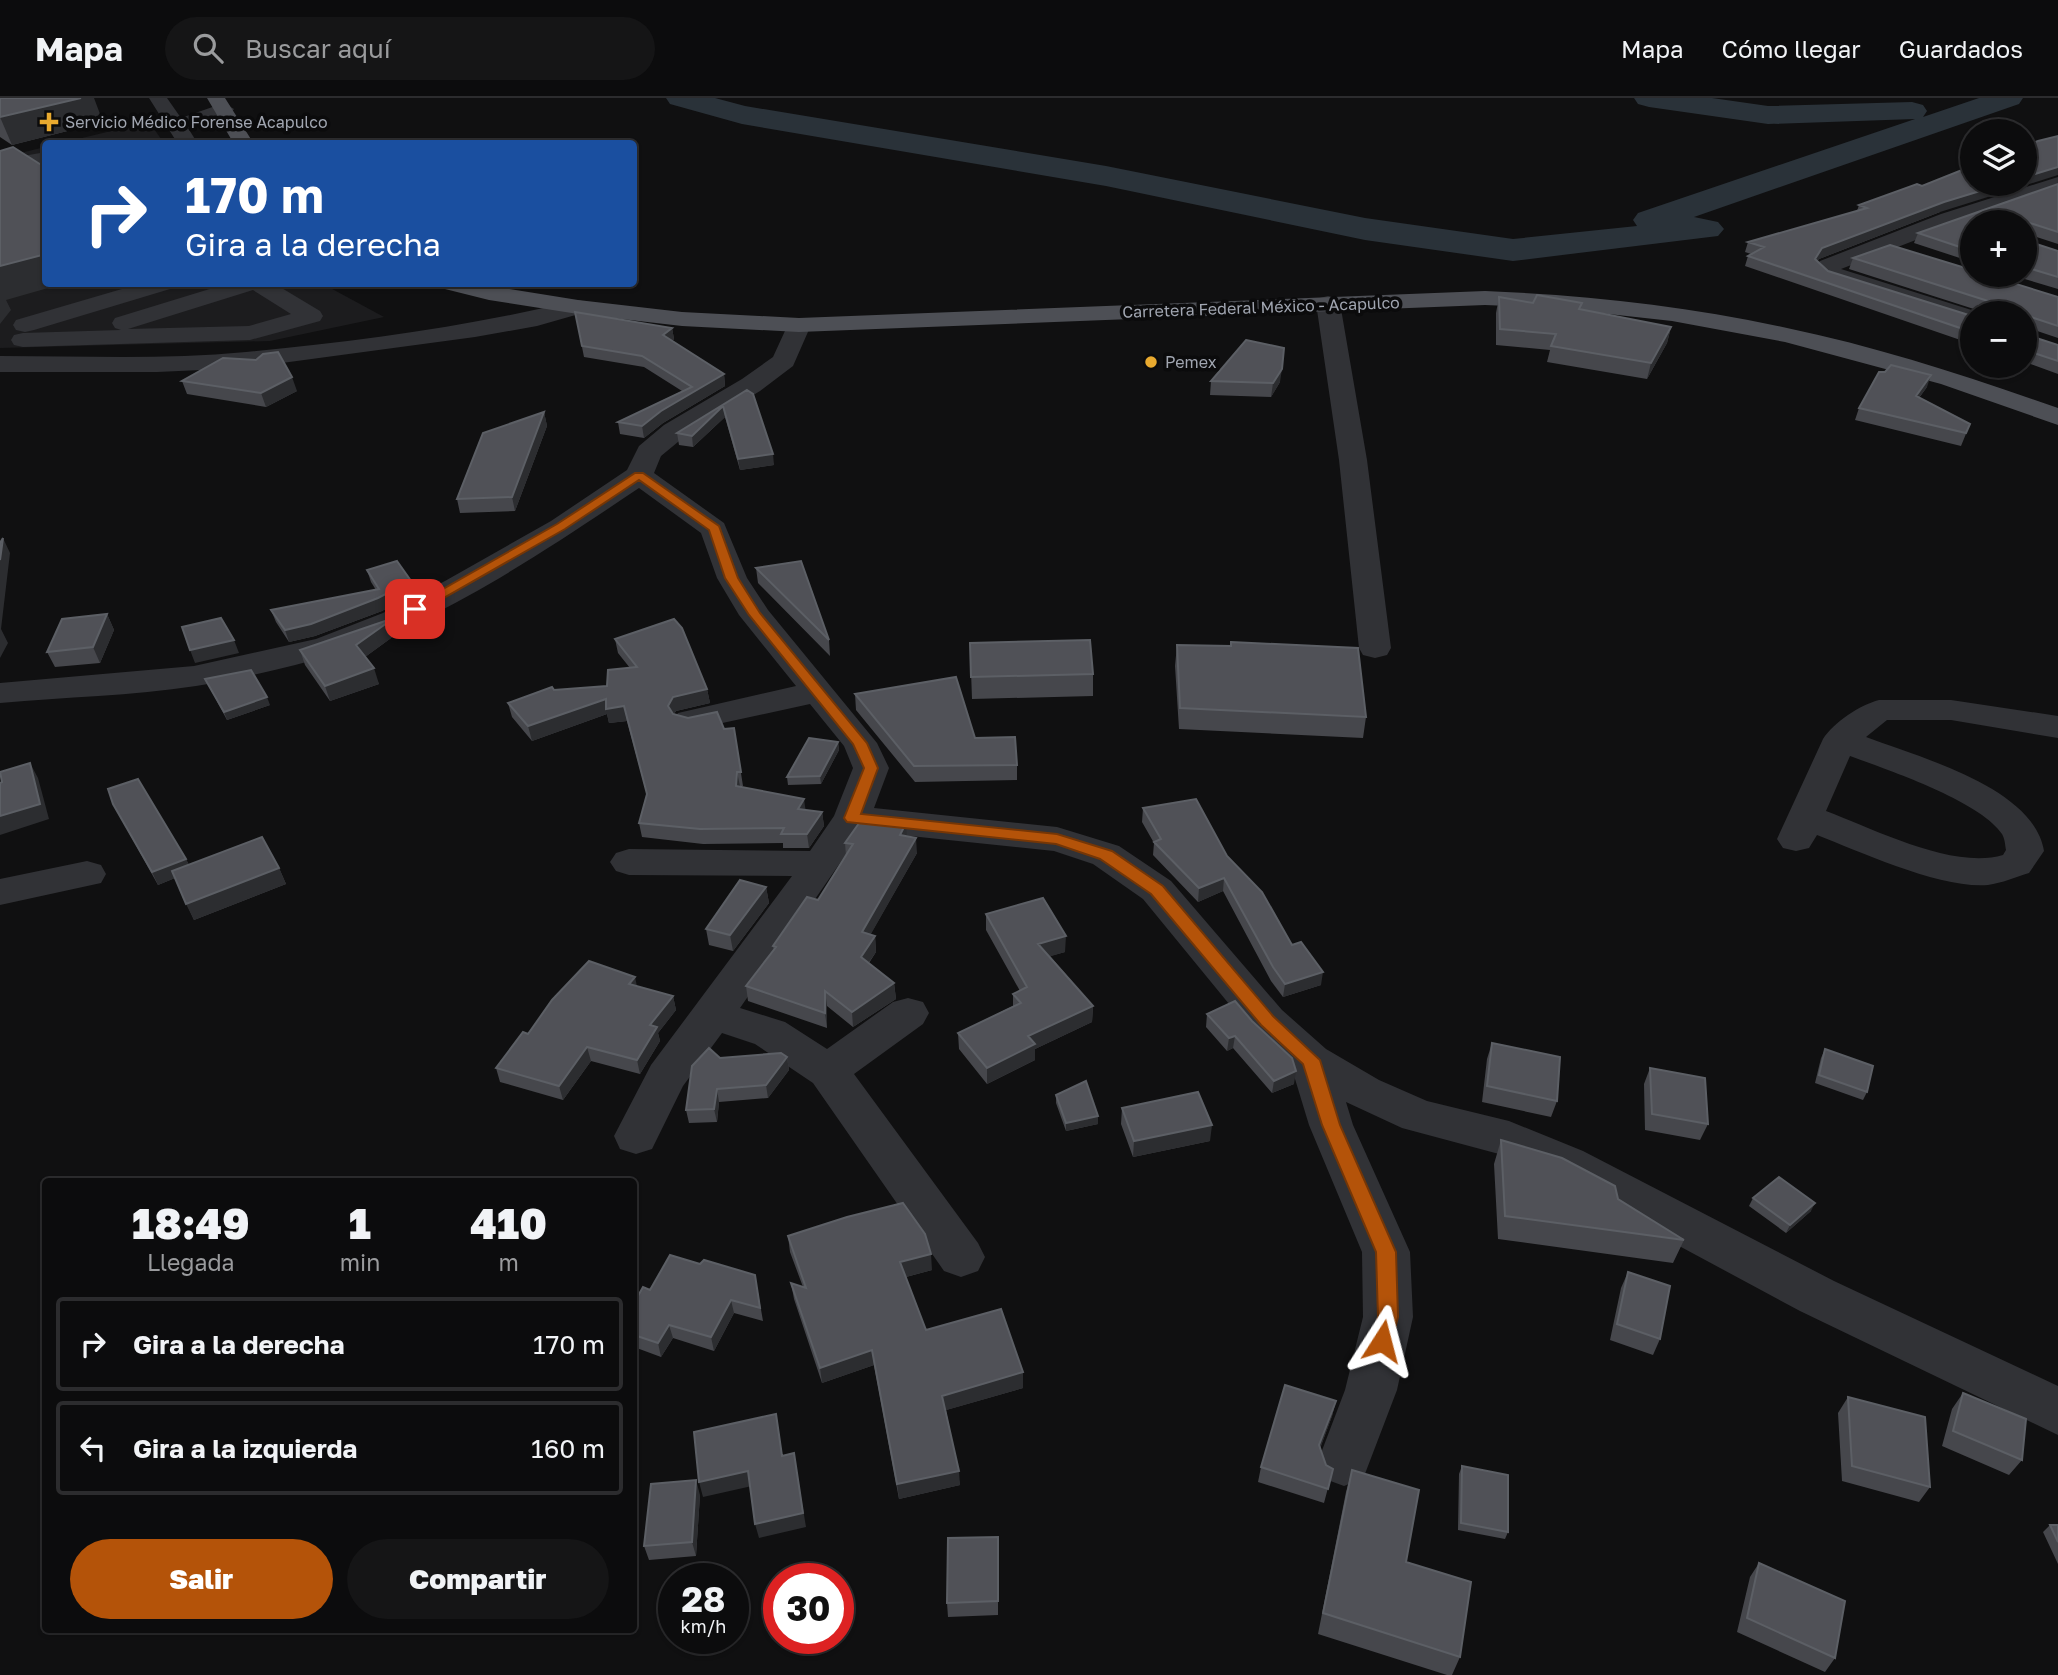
<!DOCTYPE html>
<html lang="es">
<meta charset="utf-8">
<style>
body{margin:0;font-family:"Golos Text",sans-serif;background:#151516;color:#f1f3f6;height:100vh;display:flex;flex-direction:column;font-size:26px;white-space:nowrap}
*{box-sizing:border-box;margin:0}
p{font-size:23px;color:#9a9b9d}
.icon{flex:none;width:38px;height:38px;fill:none;stroke:currentColor;stroke-width:2;stroke-linecap:round;stroke-linejoin:round}
.map{position:relative;flex:1;overflow:hidden}
.details{position:absolute;left:42px;top:1080px;width:595px;height:455px;display:flex;flex-direction:column;background:#0c0c0d;border-radius:7px;box-shadow:0 2px 5px #0004,0 0 0 2px #2c2c2e}
.details>*{flex:none}
.top-card{position:absolute;left:42px;top:42px;width:595px;height:147px;border-radius:7px;box-shadow:0 2px 5px #0004,0 0 0 2px #2c2c2e;background:#1a4fa0;color:#fff;overflow:hidden}
.buttons{position:absolute;left:1960px;top:21px;display:grid;gap:14px}
.buttons a{display:grid;place-items:center;width:77px;height:77px;border-radius:50%;background:#0c0c0d;box-shadow:0 2px 5px #0004,0 0 0 2px #2c2c2e;font-size:35px}
.speed{position:absolute;left:658px;top:1465px;display:flex;gap:14px;font-size:35px;font-weight:700;text-align:center}
.speed>*{display:grid;place-content:center;width:91px;height:91px;border-radius:50%;background:#0c0c0d;box-shadow:0 2px 5px #0004,0 0 0 2px #2c2c2e;line-height:1}
.speed small{font-size:18px;font-weight:400}
.speed .limit{border:10px solid #d22;background:#fff;color:#111}
.pin{position:absolute;display:grid;place-items:center;width:60px;height:60px;color:#fff;margin:-30px;border-radius:14px;box-shadow:0 4px 10px #0006}
.me{position:absolute;width:77px;margin:-38px;rotate:9deg;stroke-linejoin:round;filter:drop-shadow(0 0 5px #0008)}
.turn{display:flex;align-items:center;gap:24px;height:147px;padding:0 28px;font-size:32px}
.turn .icon{width:91px;height:91px;stroke-width:2.5}
.turn b{display:block;font-size:49px;line-height:60px}
.eta{display:flex;justify-content:space-evenly;align-items:center;height:119px;text-align:center}
.eta b{font-size:42px;font-weight:800;line-height:49px}
.action{display:flex;gap:14px;margin-top:auto;padding:14px 28px}
.action a{flex:1;height:80px;border-radius:42px;background:#b45309;color:#fff;font-size:28px;font-weight:800;line-height:80px;text-align:center}
.action a+a{background:#151516;color:#f1f3f6}
ul{padding:0;list-style:none}
li{display:flex;align-items:center;gap:21px;height:94px;margin:0 14px 10px;padding:0 14px;border:4px solid #2c2c2e;border-radius:7px}
li div{flex:1}
li b{display:block;font-size:26px}
li em{font-style:normal}
header{display:flex;align-items:center;gap:42px;box-sizing:border-box;height:98px;padding:0 35px;background:#0c0c0d;border-bottom:2px solid #2c2c2e}
header strong{font-size:33px}
nav{display:flex;gap:38px;margin-inline-start:auto;font-size:24px}
.search{width:490px;height:63px;background:#151516;display:flex;align-items:center;gap:18px;box-sizing:border-box;padding:0 24px;border-radius:38px;color:#9a9b9d;font-size:26px}
.map>svg:first-child{display:block}
.built{fill:#1c1c1e}
.lines{fill:none;stroke-linecap:round;stroke-linejoin:round}
.river{fill:#2a3239;fill-rule:evenodd}
.minor{fill:#313236;fill-rule:evenodd}
.major{fill:#4d4f55;fill-rule:evenodd}
.wall{fill:#46474c}
.shaded-wall{fill:#2c2d30}
.building{fill:#505157;stroke:#5c5f65;stroke-width:2}
.route{fill:#b45309;stroke:#753606;stroke-width:2}
.poi-dot{fill:#e9aa2f;stroke:#0b0b0c;stroke-width:2.5}
.labels{text-anchor:middle;dominant-baseline:central;stroke-width:7;stroke-linejoin:round;paint-order:stroke}
.far-poi-label{font-size:16px;fill:#a1a6b1;stroke:#0b0b0c;text-anchor:start}
.far-street-label{font-size:16px;fill:#a1a6b1;stroke:#0b0b0c}
</style>
<header>
<strong>Mapa</strong>
<div class="search"><svg class="icon" aria-label="search" viewBox="0 0 24 24"><circle cx="10" cy="10" r="6"/><path d="M15 15l6 6"/></svg>Buscar aquí</div>
<nav><a>Mapa</a><a>Cómo llegar</a><a>Guardados</a></nav>
</header>
<div class="map">
<svg width="2058" height="1577" viewBox="0 0 2058 1577">
<rect width="100%" height="100%" fill="#101011"/>
<path class="built" d="M149,24L164,45H61Z
M45,49L46,186H323L384,219L270,243L0,250V60Z"/>
<g class="lines">
<path class="river" d="M666,0H715L745,8L1106,68L1365,120L1513,141L1637,128L1633,122L1638,115L1915,21L1768,26L1649,9L1638,6L1634,0H1712L1768,8L1912,4L1923,7L1927,13L1923,19L1979,0H2023L2019,6L1694,119L1718,124L1724,131L1718,138L1513,163L1365,142L1106,88L742,26L670,6Z"/>
<path class="minor" d="M149,0H167L181,20L224,5L234,11L231,15L188,30L198,46H178Z
M46,54V66L0,74V62Z
M2058,79V92L1957,126L1841,171L1981,215H1972V227L1825,181L1814,171L1820,163L1941,116Z
M139,186H174L170,191L34,232L25,234L16,232L13,227L16,222Z
M226,186H275L320,213L323,218L320,223L250,242L23,249L14,247L11,242L14,237L23,235L121,232L115,230L112,225L115,220ZM253,192L291,216L249,228L128,231Z
M1328,198L1336,200L1340,205L1367,362L1391,550L1387,557L1375,560L1363,557L1359,550L1339,362L1316,205L1320,200Z
M578,202L586,204L590,209L586,214L537,228L475,239L245,270L157,274H0V258C82,258 164,262 246,254C355,244 472,228 578,202Z
M799,220L808,222L811,227L793,268L760,293L684,339L661,358L654,375L724,425L747,480L768,512L877,645L889,670L874,710L1057,729L1119,748L1171,783L1282,912L1326,951L1379,982L1427,1003L1509,1023L1583,1053L1834,1183L2058,1288V1337L1800,1213L1551,1079L1499,1056L1402,1030L1346,1004L1353,1027L1410,1154L1413,1219L1397,1292L1363,1381L1344,1388L1325,1381L1318,1363L1345,1292L1363,1219L1362,1154L1309,1027L1292,971L1252,934L1143,801L1093,766L1054,753L862,733L740,910L785,924L827,951L893,904L908,900L923,904L929,915L923,926L854,976L978,1145L985,1159L978,1173L961,1179L944,1173L813,985L755,946L722,935L683,988L652,1051L636,1056L620,1051L614,1038L651,967L792,778L629,777L616,773L610,764L616,755L629,751L810,753L834,718L853,670L844,648L810,606L690,632L678,629L673,622L678,615L796,588L739,517L717,480L701,435L639,390C551,449 438,526 336,556C290,569 243,580 196,588C132,598 65,599 0,605V585L194,568L316,541L383,515L445,483L551,423L627,372L639,348L664,327L742,281L773,259L790,222Z
M1879,602H1951L2058,618V640L1951,622H1887L1866,639C1918,659 2034,689 2044,753L2029,775C2016,779 2002,785 1988,787C1941,791 1861,754 1817,737L1809,750L1796,753L1783,750L1777,741L1823,641C1834,624 1860,607 1879,602ZM1850,658C1888,672 1980,703 2002,736C2005,741 2005,747 2006,752L2003,757C1953,772 1874,731 1826,713Z
M87,763L101,767L106,776L101,785L0,807V781Z"/>
<path class="major" d="M207,0H225L254,46H234Z
M441,186H479L578,202L682,214L799,220L1485,193C1586,197 1687,208 1787,230C1879,249 1969,279 2058,310V327L1941,286L1785,244L1672,223L1554,210L1485,207L799,234L682,228L578,216L489,202L445,191Z"/>
</g>
<path class="wall" d="M0,0L103,24L12,47L0,39Z
M2058,86V146L2027,136V143L2058,153V191L2011,177H2025V124H1972V164L1914,145L1918,135Z
M1859,107L1940,114L1819,161L1817,163L1828,173L1972,218V246L1745,168L1748,158L1751,156L1745,154L1748,144L1857,113Z
M1853,160L2058,199V240L2028,230L2027,237L2058,247V276L2025,264V215H1976L1977,212L1849,171Z
M1499,199L1533,205H1582L1580,211L1671,229L1667,245L1647,281L1547,264L1550,252L1496,247V215Z
M575,214L672,230L674,241L672,243L724,276L725,288L663,325L644,340L620,336L618,324L682,293L644,269L584,259Z
M182,283L297,293L266,309L187,296Z
M1211,283L1280,284L1271,299L1210,297Z
M1927,289L1919,300L1970,326L1961,348L1855,322L1859,310Z
M747,292L774,367L740,372L725,319L693,349L679,347L677,335Z
M544,314L547,328L515,413L460,415L457,401Z
M756,470L829,542L830,558L758,485Z
M367,472L411,483L415,495L382,513L315,538L289,544L276,524L271,512L376,492L371,484Z
M107,516L114,532L100,565L55,569L47,554Z
M398,535L365,559L379,586L330,603L305,567L300,552Z
M615,541L707,591L710,605L676,613L674,616L724,631L734,630L743,688L740,689L805,712L822,714L824,728L809,750H783V745L703,746L642,739L639,725L647,697L627,623L609,625L607,616L532,643L512,619L508,605L554,592L607,588L630,570L618,555Z
M970,545L1093,576V598L972,601Z
M1177,547L1366,619L1363,640L1179,631L1175,568Z
M205,581L270,607L227,622Z
M855,596L975,640L1017,667V682L915,684L856,612Z
M838,644L839,652L821,686L788,687L787,679Z
M113,706L186,761L189,767L279,770L286,786L194,822L175,780L158,787Z
M1143,710L1227,758L1321,887L1283,899L1271,883L1223,793L1198,804L1153,757L1154,745L1142,724Z
M907,738L917,755L870,837L875,838L876,854L869,865L894,885L896,901L853,929L827,908V930L748,903L746,888L774,853L773,848L818,802L846,758L845,745Z
M766,789L769,805L733,853L709,847L706,831Z
M986,816L1065,854L1050,858L1093,908L1092,924L1035,951V962L987,986L959,951L958,935L1013,908V896L1020,893L986,832Z
M637,889L673,898L676,912L658,935L660,943L640,976L591,963L563,1002L500,984L496,970L528,936Z
M1207,916L1294,986L1272,995L1233,950L1227,953L1206,929Z
M1492,945L1557,1003L1551,1019L1482,1004L1487,961Z
M1825,951L1867,994L1863,1002L1815,985L1821,960Z
M787,959L789,972L768,1000L719,1004L717,1024L689,1025L686,1012L720,960Z
M1650,970L1708,1026L1700,1042L1645,1032L1644,986Z
M1056,997L1098,1026L1066,1033L1056,1005Z
M1122,1010L1210,1043L1133,1059L1121,1026Z
M1501,1042L1618,1101L1684,1142L1673,1165L1498,1141L1494,1066Z
M1753,1100L1811,1113L1786,1135L1749,1108Z
M788,1138L932,1172L906,1179L926,1232L1023,1290L946,1312L960,1387L899,1401L874,1267L822,1285L794,1201L791,1185L803,1189L790,1154Z
M700,1166L755,1177L763,1223L734,1215L714,1253L673,1240L661,1259L634,1249V1205L650,1192Z
M1628,1174L1660,1241L1653,1257L1610,1242L1621,1190Z
M1963,1295L2022,1362L2009,1377L1942,1348L1952,1311Z
M1848,1299L1930,1389L1919,1404L1842,1383L1838,1315Z
M1336,1303L1332,1318L1320,1350L1326,1367L1333,1371L1324,1405L1258,1384L1261,1369Z
M1462,1368L1508,1434L1505,1441L1458,1432L1459,1376Z
M1352,1372L1460,1559L1452,1577H1447L1318,1536L1346,1394Z
M700,1397L696,1458L649,1462L644,1448Z
M2050,1427H2058V1466L2043,1434Z
M998,1439V1517L948,1519L947,1505Z
M1759,1465L1835,1560L1825,1574L1737,1534L1750,1479Z"/>
<path class="shaded-wall" d="M81,0H94L103,24L12,47L0,19Z
M2058,69V77L1940,114L1819,161L1811,171L1815,161L1822,150L1944,104L2003,86H2025V79Z
M46,156V186H62L6,202L11,212L0,226V168Z
M1671,229L1667,245L1647,281L1651,265Z
M672,230L674,241L665,249L663,237Z
M1282,271L1280,284L1271,299L1273,285Z
M724,276L725,288L663,325L644,340L642,328L661,313Z
M1931,277L1927,289L1911,310L1916,298Z
M292,279L297,293L266,309L261,295Z
M723,308L725,319L693,349L692,338Z
M544,314L547,328L515,413L512,399Z
M773,356L774,367L740,372L738,361Z
M3,440L10,455L1,531L8,545L0,560V462Z
M411,483L415,495L382,513L315,538L289,544L285,532Z
M107,516L114,532L100,565L93,549Z
M394,520L398,535L361,562L356,547Z
M234,542L239,555L195,565L190,552Z
M374,570L379,586L330,603L325,588Z
M707,591L710,605L676,613L670,622L668,608L673,599Z
M267,599L270,607L227,622L224,614Z
M606,601L624,608L627,623L609,625L607,616L532,643L528,628Z
M838,644L839,652L821,686L820,678Z
M30,665L38,680L49,721L0,737V718Z
M737,674L740,688L738,703L736,688Z
M804,701L806,715L798,711Z
M822,714L824,728L809,750L807,736Z
M906,725L907,740L900,737Z
M916,740L917,755L863,850L862,834Z
M186,761L192,773L158,787L152,774Z
M279,770L286,786L194,822L186,806Z
M1224,780L1223,793L1198,804L1199,790Z
M766,789L769,805L733,853L730,837Z
M875,838L876,854L862,874L861,859Z
M1066,838L1065,854L1038,862V846Z
M1323,874L1321,887L1283,899L1285,886Z
M635,879L638,893L629,886Z
M894,885L896,901L853,929L852,914Z
M825,893L827,908V930L825,915Z
M673,898L676,912L658,935L660,943L640,976L637,962L650,927Z
M1093,908L1092,924L1035,951V962L987,986V970L1028,938Z
M1235,938L1233,950L1227,953L1229,940Z
M587,949L591,963L563,1002L559,988Z
M787,959L789,972L768,1000L766,987Z
M1296,973L1294,986L1272,995L1274,983Z
M717,991L719,1004L717,1024L714,1011Z
M1098,1018V1026L1066,1033V1025Z
M1212,1027L1210,1043L1133,1059L1134,1043Z
M1815,1105L1811,1113L1786,1135L1790,1127Z
M931,1156L932,1172L902,1180L900,1164Z
M731,1202L734,1215L714,1253L711,1239Z
M669,1227L673,1240L661,1259L658,1245Z
M872,1252L874,1267L822,1285L820,1270Z
M1023,1274V1290L943,1313L942,1298Z
M1336,1303L1332,1318L1316,1362L1319,1347Z
M794,1355L806,1429L759,1440L755,1426Z
M748,1373L752,1388L703,1399L699,1384Z
M959,1373L960,1387L899,1401L897,1386Z
M696,1382L700,1397L696,1458L692,1444Z"/>
<path class="building" d="M0,0H81L0,19Z
M2058,38V69L2025,79V48L2038,43Z
M13,49L46,70V156L0,168V53Z
M1972,68V86H2003L1944,104L1822,150L1815,161L1828,173L1972,218V234L1748,158L1764,149L1748,144L1867,110L1859,107L1917,86L1922,88Z
M2058,86V134L2030,125L2026,128L2027,143L2058,153V179L2025,169V124H1972V153L1918,135Z
M1890,147L1972,172V177H1987L2058,199V228L2028,218L2027,237L2058,247V263L2025,252V215H1979V207L1987,206L1988,203L1853,160Z
M1537,197L1582,205L1579,211L1671,229L1651,265L1551,248L1556,236L1500,231L1499,199L1533,205Z
M575,214L672,230L663,237L724,276L661,313L642,328L618,324L692,289L642,258L582,248Z
M1246,242L1284,250L1282,271L1273,285L1211,283Z
M278,254L292,279L261,295L182,283L223,260L256,262L263,256Z
M1891,267L1931,277L1916,298L1970,326L1966,335L1859,310L1879,274H1885Z
M747,292L753,296L773,356L738,361L723,308L692,338L677,335Z
M544,314L512,399L457,401L483,335Z
M3,440L0,462V445Z
M397,463L411,483L378,500L311,526L285,532L271,512L379,491L367,472Z
M801,463L829,542L756,470Z
M107,516L93,549L47,554L62,521Z
M221,520L234,542L190,552L182,529Z
M394,520L356,547L374,570L325,588L300,552Z
M674,521L682,530L707,591L673,599L668,608L673,616L688,620L717,614L724,631L734,630L741,674H737L736,688L804,701L798,711L822,714L807,736H781L784,730L700,731L639,725L647,696L624,608L606,611V601L528,628L508,605L552,589L554,592L607,588L608,572L637,569L615,541Z
M1090,542L1093,576L971,579L970,545Z
M1231,544L1358,550L1366,619L1180,610L1177,547L1231,548Z
M251,572L267,599L224,614L205,581Z
M956,579L975,640L1015,639L1017,667L914,668L855,596Z
M809,640L838,644L820,678L787,679Z
M30,665L40,706L0,718V685L2,684L0,674Z
M138,681L186,761L152,774L113,706L108,691Z
M1196,701L1227,758L1262,794L1292,847L1301,844L1323,874L1285,886L1273,869L1224,780L1199,790L1154,744L1161,741L1143,710Z
M862,721L906,725L900,737L916,740L862,834L875,838L861,859L894,885L852,914L825,893V915L746,888L776,849L773,848L807,799L818,802L853,746L845,745Z
M262,739L279,770L186,806L172,773Z
M740,782L766,789L730,837L706,831Z
M1043,800L1066,838L1038,846L1093,908L1028,938L1035,946L987,970L958,935L1021,905L1013,896L1027,889L986,816Z
M589,863L635,879L629,886L673,898L650,927L657,929L637,962L587,949L559,988L496,970L523,934L528,936L552,902Z
M1235,903L1252,923L1292,960L1296,973L1274,983L1235,938L1229,940L1207,916Z
M1492,945L1560,959L1557,1003L1487,988Z
M709,950L720,960L781,955L787,959L766,987L717,991L714,1011L686,1012L692,968Z
M1825,951L1873,968L1867,994L1819,977Z
M1650,970L1705,980L1708,1026L1652,1016Z
M1086,983L1098,1018L1066,1025L1056,997Z
M1198,994L1212,1027L1134,1043L1122,1010Z
M1501,1042L1562,1060L1615,1088L1618,1101L1684,1142L1505,1118Z
M1779,1079L1815,1105L1790,1127L1753,1100Z
M903,1105L925,1136L931,1156L900,1164L926,1232L1001,1211L1023,1274L942,1298L959,1373L897,1386L872,1252L820,1270L791,1185L806,1190L788,1138L847,1119Z
M670,1157L700,1166L704,1162L755,1177L760,1210L731,1202L711,1239L669,1227L658,1245L634,1237V1205L643,1189L650,1192Z
M1628,1174L1670,1188L1660,1241L1617,1226Z
M1285,1287L1336,1303L1319,1347L1326,1367L1333,1371L1328,1391L1261,1369Z
M1963,1295L2026,1321L2022,1362L1953,1333Z
M1848,1299L1925,1319L1930,1389L1852,1368Z
M776,1316L782,1358L794,1355L803,1415L755,1426L748,1373L699,1384L694,1334Z
M1462,1368L1508,1377V1434L1461,1425Z
M1352,1372L1419,1392L1406,1464L1471,1484L1460,1559L1323,1515Z
M696,1382L692,1444L644,1448L651,1386Z
M2050,1427H2058V1444Z
M998,1439V1503L947,1505L948,1440Z
M1759,1465L1845,1503L1835,1560L1747,1520Z"/>
<path class="route" d="M635,375H643L719,428L738,480L760,515L867,645L878,670L861,716L1057,736L1112,753L1163,788L1273,918L1320,962L1340,1027L1396,1154L1398,1219L1390,1250L1382,1252L1375,1250L1372,1243L1378,1219L1376,1154L1322,1027L1303,966L1261,927L1151,796L1100,761L1056,746L847,724L844,720L864,670L853,646L749,517L725,480L709,432L639,382L565,431L419,514L415,515L408,511L557,426Z"/>
<g class="poi-dot">
<path d="M45.5 13.5h7v7h7v7h-7v7h-7v-7h-7v-7h7z"/>
<circle cx="1151" cy="264" r="7"/>
</g>
<g class="labels">
<g class="far-poi-label">
<text x="65" y="24">Servicio Médico Forense Acapulco</text>
<text x="1165" y="264">Pemex</text>
</g>
<g class="far-street-label">
<text transform="translate(1261 209) rotate(-2)">Carretera Federal México - Acapulco</text>
</g>
</g>
</svg>
<div class="buttons">
<a><svg class="icon" aria-label="layers" viewBox="0 0 24 24"><path d="M12 4l9 5-9 5-9-5zM3 14l9 5 9-5"/></svg></a>
<a>+</a>
<a>−</a>
</div>
<div class="speed"><div>28<small>km/h</small></div><div class="limit">30</div></div>
<div class="pin" style="left:415px;top:511px;background:#d93025"><svg class="icon" aria-label="arrive" viewBox="0 0 24 24"><path d="M6 21V4h12l-3 4 3 4H6"/></svg></div>
<svg class="me" style="left:1382px;top:1243px" viewBox="-20 -20 40 40"><path d="M0-17L14 15 0 8-14 15z" fill="#b45309" stroke="#fff" stroke-width="4"/></svg>
<div class="top-card">
<div class="turn"><svg class="icon" aria-label="right" viewBox="0 0 24 24"><path d="M7 20v-9h11M14 6l5 5-5 5"/></svg><div><b>170 m</b>Gira a la derecha</div></div>
</div>
<section class="details">
<div class="eta">
<div><b>18:49</b><p>Llegada</p></div>
<div><b>1</b><p>min</p></div>
<div><b>410</b><p>m</p></div>
</div>
<ul>
<li><svg class="icon" aria-label="right" viewBox="0 0 24 24"><path d="M7 20v-9h11M14 6l5 5-5 5"/></svg><div><b>Gira a la derecha</b></div><em>170 m</em></li>
<li><svg class="icon" aria-label="left" viewBox="0 0 24 24"><path d="M17 20v-9H6M10 6l-5 5 5 5"/></svg><div><b>Gira a la izquierda</b></div><em>160 m</em></li>
</ul>
<div class="action"><a>Salir</a><a>Compartir</a></div>
</section>
</div>
